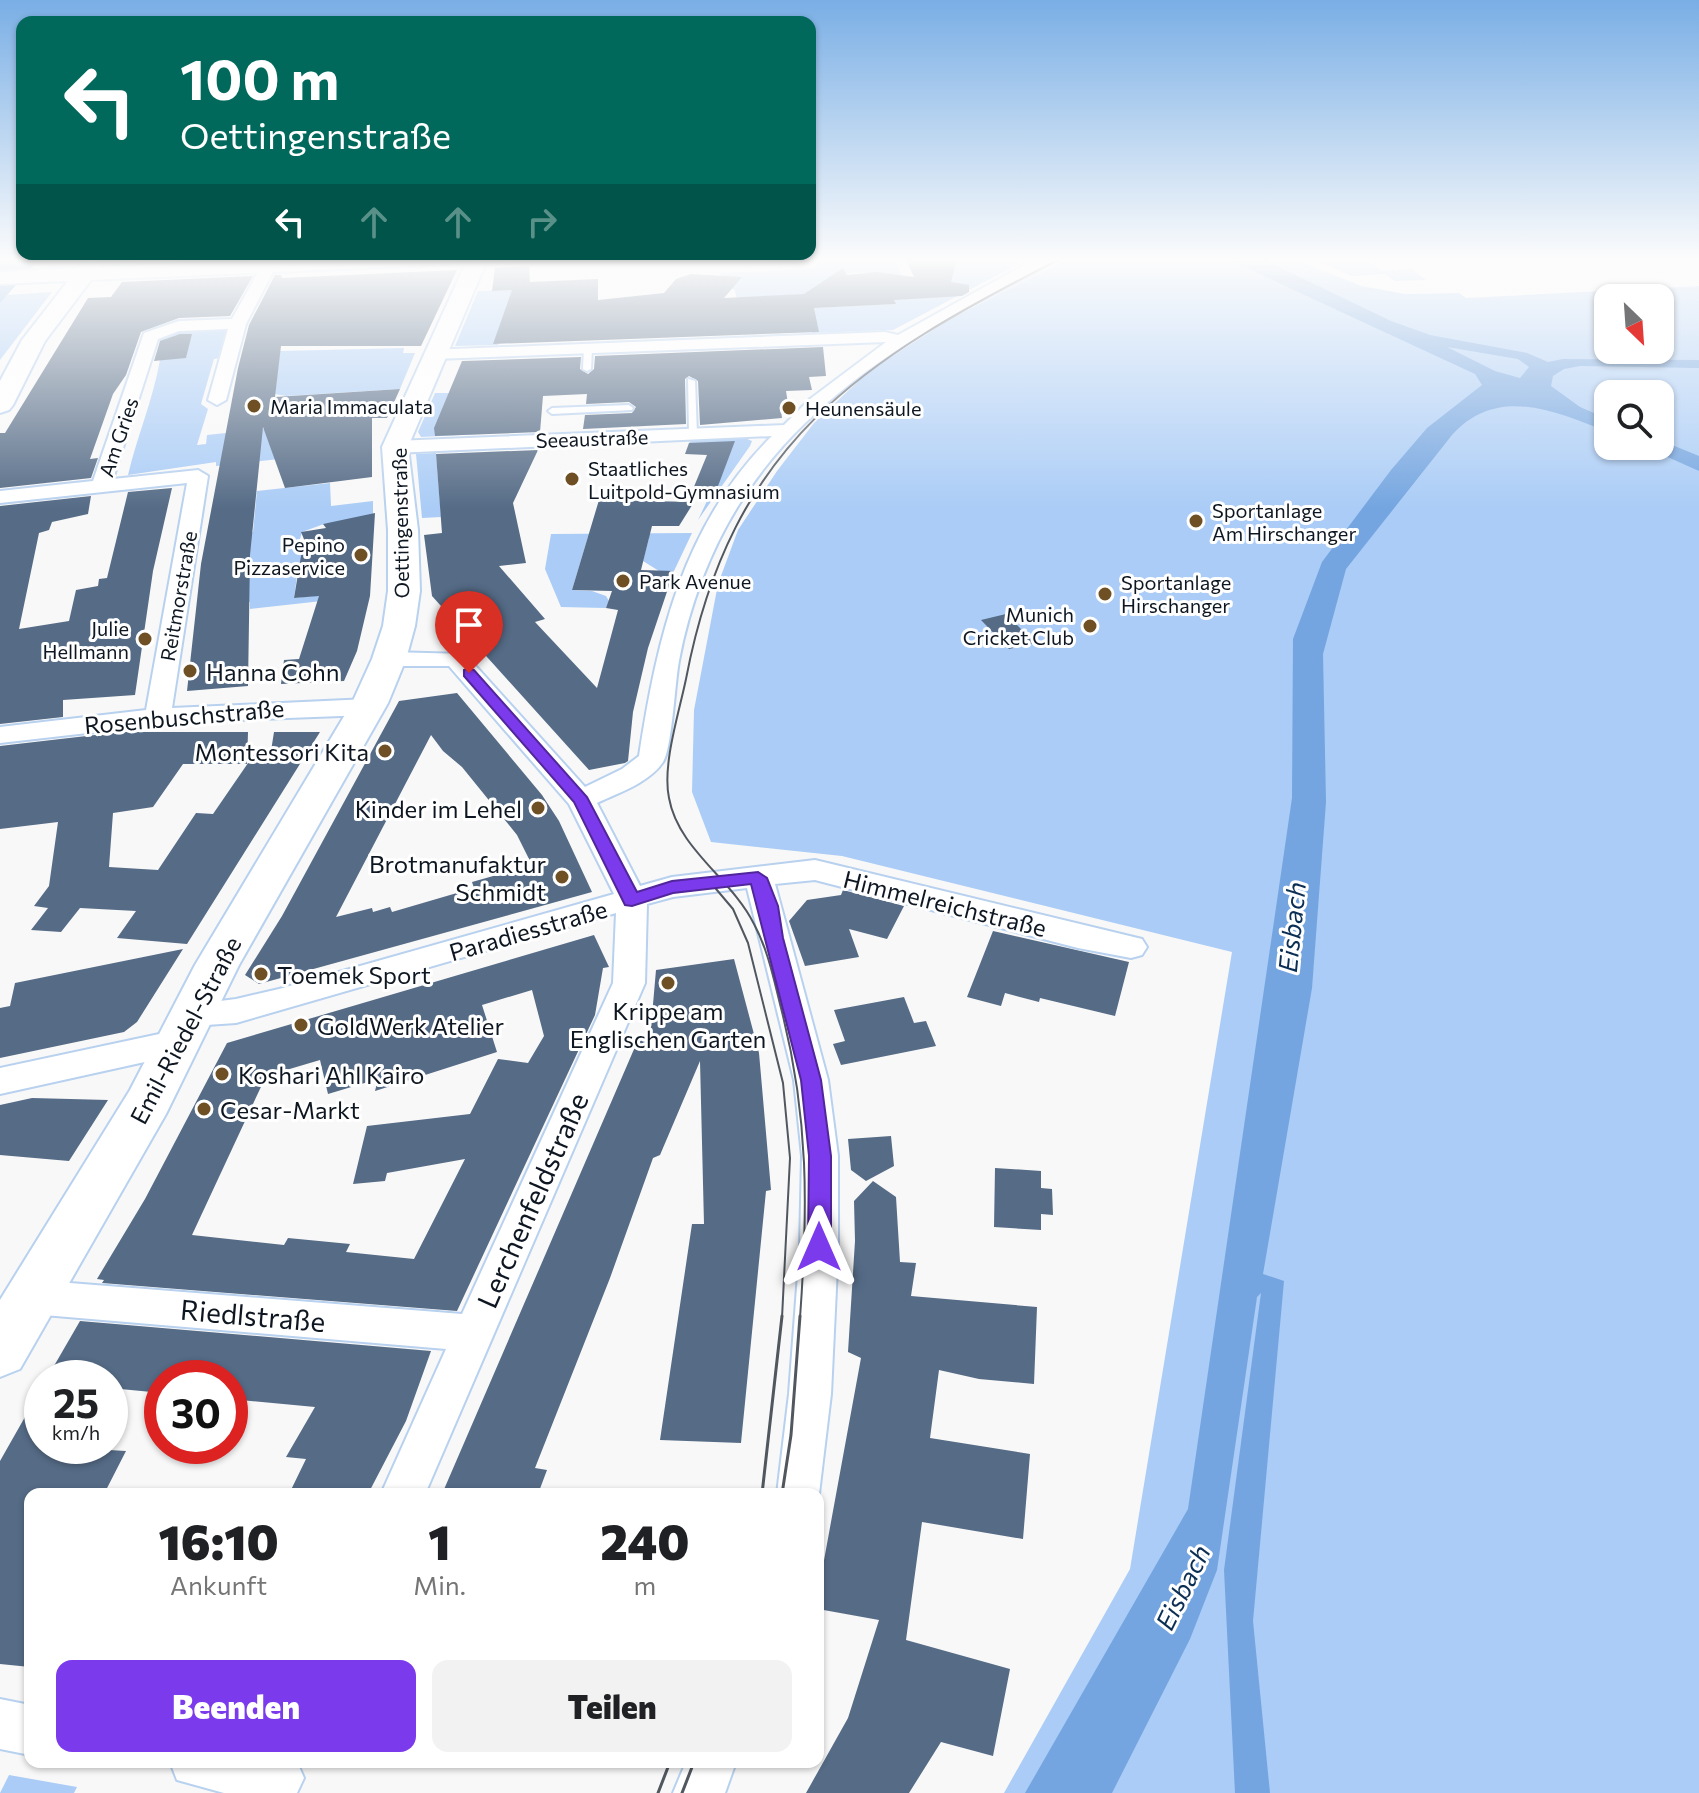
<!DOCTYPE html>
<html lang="de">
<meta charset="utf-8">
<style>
body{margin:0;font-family:Commissioner,sans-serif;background:#f2f2f2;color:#202124;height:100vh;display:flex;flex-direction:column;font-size:30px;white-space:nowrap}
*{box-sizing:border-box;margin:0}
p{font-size:26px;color:#757577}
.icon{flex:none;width:44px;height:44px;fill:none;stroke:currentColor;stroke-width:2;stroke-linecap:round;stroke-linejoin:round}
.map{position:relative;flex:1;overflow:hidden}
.details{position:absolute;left:24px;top:1488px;width:800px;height:280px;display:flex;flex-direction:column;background:#fff;border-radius:16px;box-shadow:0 2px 6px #0004}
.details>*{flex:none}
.top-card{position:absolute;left:16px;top:16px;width:800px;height:244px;border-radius:16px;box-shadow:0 2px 6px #0004;background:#00695c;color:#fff;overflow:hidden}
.needle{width:52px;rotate:155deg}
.buttons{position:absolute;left:1594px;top:284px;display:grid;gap:16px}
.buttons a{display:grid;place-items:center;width:80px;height:80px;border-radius:16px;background:#fff;box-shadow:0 2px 6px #0004;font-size:40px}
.speed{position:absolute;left:24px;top:1360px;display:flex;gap:16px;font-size:40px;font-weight:700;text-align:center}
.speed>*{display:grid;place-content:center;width:104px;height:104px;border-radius:50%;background:#fff;box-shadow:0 2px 6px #0004;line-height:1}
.speed small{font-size:20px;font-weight:400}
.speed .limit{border:12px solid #d22;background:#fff;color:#111}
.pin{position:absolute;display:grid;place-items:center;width:68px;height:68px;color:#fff;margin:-82px -34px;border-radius:50% 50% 50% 0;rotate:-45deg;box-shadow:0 0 8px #0007}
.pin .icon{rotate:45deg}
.me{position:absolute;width:88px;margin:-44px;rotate:0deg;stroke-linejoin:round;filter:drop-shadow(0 0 6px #0008)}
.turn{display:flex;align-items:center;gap:28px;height:168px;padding:0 32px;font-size:36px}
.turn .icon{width:104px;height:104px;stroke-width:2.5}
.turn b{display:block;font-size:56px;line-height:68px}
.lanes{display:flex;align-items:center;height:76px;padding:0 32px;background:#0003;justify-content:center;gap:40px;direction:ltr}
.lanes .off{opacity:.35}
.eta{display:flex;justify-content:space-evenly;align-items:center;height:136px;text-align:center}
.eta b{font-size:48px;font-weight:800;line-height:56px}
.cta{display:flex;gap:16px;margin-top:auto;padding:16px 32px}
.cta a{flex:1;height:92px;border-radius:16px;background:#7c3aed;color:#fff;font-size:32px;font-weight:800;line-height:92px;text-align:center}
.cta a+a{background:#f2f2f2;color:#202124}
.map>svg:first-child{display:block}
.green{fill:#aaccf6;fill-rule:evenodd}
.water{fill:#74a5e0;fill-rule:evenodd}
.building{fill:#556b86;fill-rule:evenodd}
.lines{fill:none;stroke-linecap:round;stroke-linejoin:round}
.lane-casing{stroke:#b8d1ef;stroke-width:4}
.street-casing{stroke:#b8d1ef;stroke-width:4}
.secondary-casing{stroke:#b8d1ef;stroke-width:4}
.lane{fill:#fff;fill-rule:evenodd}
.street{fill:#fff;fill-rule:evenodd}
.secondary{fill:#fff;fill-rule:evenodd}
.tram-far1{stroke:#51575f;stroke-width:2}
.tram{stroke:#51575f;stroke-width:3}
.route{fill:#7c3aed;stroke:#51269a;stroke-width:2}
.poi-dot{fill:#6f5025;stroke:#fff;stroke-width:3}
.labels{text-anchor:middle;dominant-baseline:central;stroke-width:6;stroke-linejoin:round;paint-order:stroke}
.far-poi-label{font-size:20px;fill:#0e1721;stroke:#fff;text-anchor:start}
.far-street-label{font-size:20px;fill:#0e1721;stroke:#fff}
.poi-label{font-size:24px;fill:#0e1721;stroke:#fff;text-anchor:start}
.street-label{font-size:24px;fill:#0e1721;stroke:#fff}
.water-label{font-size:26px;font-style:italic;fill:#0b2e54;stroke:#fff}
.near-street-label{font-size:28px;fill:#0e1721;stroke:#fff}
</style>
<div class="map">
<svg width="1699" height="1793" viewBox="0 0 1699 1793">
<rect width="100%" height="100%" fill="#f8f8f8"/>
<path class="green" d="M837,258H895L902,277C884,274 847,269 830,277L839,292L737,298L734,289H728L741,278L721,277V273L813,269L820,261Z
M995,258L1024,261L893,330L812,333L805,312L809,308L895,304L893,298L939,297L935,263Z
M1070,258H1290L1362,286L1405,294L1459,293L1466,298L1699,286V1793H1004L1130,1569L1232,952L842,856L711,842L692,792L694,710L718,584L738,530L777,471L814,423L869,371L950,319ZM1608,298H1660V350H1608ZM1608,394H1660V446H1608Z
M1310,258L1368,260L1382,271L1412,269L1426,280L1395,281L1385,274L1352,276Z
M557,287L504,331L498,345L455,346L478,291Z
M52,292L0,360V303L7,295Z
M232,328L221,358L214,359L201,404L208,409L197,445L206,444L207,435L291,426L288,458L216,466V462L128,475C137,436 153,400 160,360L186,357L188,347L162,349L159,339C173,322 212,329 232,328Z
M404,348L403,353H415L400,389L286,396L275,394L280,351Z
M435,393H449L481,434L421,437L418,432Z
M745,438L752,441L750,446L698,520L732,448L689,445L690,441Z
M436,453L441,517L422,518L416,454Z
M330,483L331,506L373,501V517L324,524L302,532L300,539L303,548L324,547L331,573L297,576L294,598L368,590L367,596L250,609V602L240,603L243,534L253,532L257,491Z
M692,533L674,571H659L643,561L649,538L588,537L572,590L592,591L606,596L609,601L606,608L561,607L545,569L551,534Z
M9,1775L77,1787L74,1793H0Z"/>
<path class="water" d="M0,258H40L0,303Z
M1225,258H1260L1391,321L1430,335L1527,353L1548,362L1563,359L1699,360V368L1580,366L1564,369L1553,376L1551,386L1580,407L1608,419V432C1555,411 1497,385 1452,435L1346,569L1323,654L1326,802L1312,988L1263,1274L1284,1281L1253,1621L1270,1793H1235L1224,1570L1261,1293L1257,1297L1217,1570L1190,1639L1112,1793H1025L1188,1509L1292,798L1293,639L1322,562L1391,470L1427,428L1482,385L1475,374ZM1447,347L1518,359L1529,367L1520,378L1495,371Z
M1660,440L1699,456V471L1643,446H1660Z"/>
<path class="building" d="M905,258H957L951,282L969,285V292L962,296L894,300L896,304L814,308L819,332L493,344L512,290L492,291L495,268L529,266L530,282L598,279V300L664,293L676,279L691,274L742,277L724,298L804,294L843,268L847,275L877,272L914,277Z
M457,270L421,346H281L275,397L400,389L387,418H372V477L285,488L263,427L250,555L248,686L187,691L201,564L238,368L249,325L275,275H281L282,278Z
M253,276L230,316L179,318L141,332L126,375L113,394L90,459L98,458L91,478L0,488V433H5L88,298L111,297L122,282Z
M180,334H192L186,358L154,361L160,341Z
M823,347L826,376L809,377L812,390L786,391L789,410H781L782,418L700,425L698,381L689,376L685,379L686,424L583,429L585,415L632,413L636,407L629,402L586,404L587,394L543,396L540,432L435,436L434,428L462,361L581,357L580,369L588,374L594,369L595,356Z
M735,441L715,494H691L707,455L685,454L689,443Z
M538,450L513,503L526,563L499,566L545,619L535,622L597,688L618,610L606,608L612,591L572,590L599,500L694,502L679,526H652L641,570L674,571L648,648L633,712L628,761L625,763L589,770L432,596L424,535L442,533L436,454Z
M172,488L153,571L135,695L63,700V717L0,724V506L91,496L88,514L52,522L49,530L39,533L19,629L69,621L76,590L98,586L99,579L107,578L128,492Z
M375,513L370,596L357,651L344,681L281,684L284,660L299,659L319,596L294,598L302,550L308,549L301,532L326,528L323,524Z
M1006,614L1035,643L1009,649L981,620Z
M457,693L542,795L559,821L592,892L259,984L245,975L282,916L399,701ZM431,735L443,751L462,767L517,835L532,865L472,882L474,888L392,912L390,907L373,912L372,908L336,917Z
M121,732H248L247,764H183L153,807L113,813L109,867L158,870L196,813L213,814L257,750L271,751L274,732H320L187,944L117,938L136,911L80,908L61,932L31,930L48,908L34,906L49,886L58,822L0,829V746Z
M843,890L904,906L887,939L849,929L859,957L805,966L789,921L807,900L841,895Z
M993,931L1129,962L1115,1016L1040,998L1039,1002L1005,993L1001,1006L967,997Z
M594,935L609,967L603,968L595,1015L457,1311L102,1283L104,1280L97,1279L145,1199L227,1043ZM532,990L544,1036L528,1063L498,1059L470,1114L367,1126L353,1184L385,1181L387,1173L465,1159L414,1259L346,1252L350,1244L288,1238L284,1245L192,1235L266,1076L320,1060L328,1094L378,1079L375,1091L497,1052L482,1005Z
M183,949L137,1022L124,1032L0,1058V1008L10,1006L15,983Z
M734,959L759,1053L771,1190L766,1191L741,1443L660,1440L692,1224H704L700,1061L660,1155L653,1158L610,1278L535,1468L547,1470L538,1494H442L641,1033L649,1050L656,970Z
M904,997L914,1023L926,1021L936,1046L841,1065L833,1044L845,1041L834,1010Z
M32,1098L108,1100L69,1161L0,1155V1105Z
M891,1136L894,1166L866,1181L851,1170L848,1139Z
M995,1168L1041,1171V1188L1052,1189L1053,1215L1041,1214V1230L994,1227Z
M873,1181L896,1197L900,1262L916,1263L911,1296L1037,1307L1034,1384L979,1379L939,1370L930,1438L1030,1454L1023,1539L922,1522L906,1640L1010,1669L993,1756L941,1742L909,1793H806L848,1718L879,1620L818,1609V1593L861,1358L848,1352L855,1241L854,1201Z
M80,1321L431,1351L406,1421L368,1494H289L306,1459L286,1457L315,1407L230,1399V1378H162V1393L110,1388V1378H47Z
M42,1387V1446L126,1451L104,1494H30V1667L0,1664V1461Z"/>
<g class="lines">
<defs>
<path id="lane" d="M588,346L592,348L591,369L587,371L583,369L584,348Z
M688,379L695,381L697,434L693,437L689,434Z
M629,405L633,408L632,410L552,414L548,411L552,408Z"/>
<path id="street" d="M266,258H280L246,324L226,400L217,405L208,400L228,329L179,331L158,339L113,479L198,470L208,476L172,708L368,699L377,702L381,707L377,712L368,715L184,722L0,743V727L146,710L187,483L0,503V491L93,481L144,333L179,321L232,319Z
M1037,258H1056C1037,276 987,296 961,311C876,359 792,419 740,503C710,550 689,607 679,661C675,681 672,750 663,762C649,783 618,793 597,803L640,886L672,877L815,860L1142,939L1147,947L1142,955L1131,958L1078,948L815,880L775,884L828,1080L838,1156V1247L831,1394L818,1502V1494H777L789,1394L800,1247L802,1156L794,1080L747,888L673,897L647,904L645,983L425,1494H381L446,1349L32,1314L18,1309L12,1297L18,1285L32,1280L462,1314L613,983L616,913L236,1023L192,1026L180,1022L176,1014L180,1006L236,999L279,989L614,894L569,804L449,666H389L380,664L377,659L380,654L389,652L465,654L585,787L622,769L639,756C657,638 683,524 772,436L395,453L385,447L395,441L784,425L810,399L886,342L435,359L429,358L426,354L429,350L885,332L898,335Z
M178,1030L190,1034L195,1043L190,1052L0,1094V1068Z
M0,1699L30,1705V1755L0,1749Z
M170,1762H297L304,1778L297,1793H224L177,1780Z
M686,1762H736L725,1793H673Z"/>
<path id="secondary" d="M86,258H106L100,267L310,258H467L457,264L91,280L45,341L13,405L9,410L0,413V381L22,340L68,281L0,284V272L78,268Z
M468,258H488L408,447L418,530L420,591L415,626L406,659L388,703L239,965L166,1114L20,1369L0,1377V1300L130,1090L195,965L352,703L372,659L383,626L388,591V530L382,447Z"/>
</defs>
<use href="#lane" class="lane-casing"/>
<use href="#street" class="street-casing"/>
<use href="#secondary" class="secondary-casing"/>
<use href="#lane" class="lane"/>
<use href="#street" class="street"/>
<use href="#secondary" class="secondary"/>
<path class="tram-far1" d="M711,883L733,909L748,943L783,1083L790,1158L782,1318
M800,1318C808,1208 809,1117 781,1008C774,980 768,950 754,924C732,879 678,849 669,798C662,765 679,713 686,679C731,442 861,360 1062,258"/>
<path class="tram" d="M762,1494L782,1316
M782,1494L791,1435L800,1316
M658,1793L670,1762
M682,1793L694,1762"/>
</g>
<linearGradient id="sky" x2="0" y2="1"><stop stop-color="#79aee5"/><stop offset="0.51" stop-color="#fcfcfc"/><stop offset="1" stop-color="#fcfcfc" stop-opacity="0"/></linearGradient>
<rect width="1699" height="509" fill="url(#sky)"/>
<path class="route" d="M469,668L474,670L587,797L637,892L672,881L758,872L767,878L778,906L783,938L821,1080L831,1156V1247L828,1254L819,1257L811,1254L808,1247L809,1156L801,1080L751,884L673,893L632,906L625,905L574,802L464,676V670Z"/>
<g class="poi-dot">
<circle cx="254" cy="406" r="8"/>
<circle cx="789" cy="408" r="8"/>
<circle cx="572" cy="479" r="8"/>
<circle cx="1196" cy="521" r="8"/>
<circle cx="361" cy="555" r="8"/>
<circle cx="623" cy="581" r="8"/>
<circle cx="1105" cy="594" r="8"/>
<circle cx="1090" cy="626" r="8"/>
<circle cx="145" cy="639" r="8"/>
<circle cx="190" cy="671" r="8"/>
<circle cx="385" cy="751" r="8"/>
<circle cx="538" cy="808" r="8"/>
<circle cx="562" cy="877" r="8"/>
<circle cx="261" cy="974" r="8"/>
<circle cx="668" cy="983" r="8"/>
<circle cx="301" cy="1025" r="8"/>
<circle cx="222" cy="1074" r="8"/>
<circle cx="204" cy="1109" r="8"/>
</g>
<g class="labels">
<g class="far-poi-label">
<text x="270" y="406">Maria Immaculata</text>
<text x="805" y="408">Heunensäule</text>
<text x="588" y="468">Staatliches<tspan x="588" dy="23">Luitpold-Gymnasium</tspan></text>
<text x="1212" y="510">Sportanlage<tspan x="1212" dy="23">Am Hirschanger</tspan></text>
<text x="345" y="544" text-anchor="end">Pepino<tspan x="345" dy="23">Pizzaservice</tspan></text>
<text x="639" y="581">Park Avenue</text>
<text x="1121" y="582">Sportanlage<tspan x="1121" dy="23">Hirschanger</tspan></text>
<text x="1074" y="614" text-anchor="end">Munich<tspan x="1074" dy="23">Cricket Club</tspan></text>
<text x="129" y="628" text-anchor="end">Julie<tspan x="129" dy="23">Hellmann</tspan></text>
</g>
<g class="far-street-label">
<text transform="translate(118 437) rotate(-71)">Am Gries</text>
<text transform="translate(592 438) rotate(-2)">Seeaustraße</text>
<text transform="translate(400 523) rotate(-91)">Oettingenstraße</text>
<text transform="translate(178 596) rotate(-80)">Reitmorstraße</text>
</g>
<g class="poi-label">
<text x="206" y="671">Hanna Cohn</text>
<text x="369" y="751" text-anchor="end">Montessori Kita</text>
<text x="522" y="808" text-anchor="end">Kinder im Lehel</text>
<text x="546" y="863" text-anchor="end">Brotmanufaktur<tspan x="546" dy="28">Schmidt</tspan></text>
<text x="277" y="974">Toemek Sport</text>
<text x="668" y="1010" text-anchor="middle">Krippe am<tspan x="668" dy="28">Englischen Garten</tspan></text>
<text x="317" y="1025">GoldWerk Atelier</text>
<text x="238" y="1074">Koshari Ahl Kairo</text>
<text x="220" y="1109">Cesar-Markt</text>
</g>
<g class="street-label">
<text transform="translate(184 716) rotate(-5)">Rosenbuschstraße</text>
<text transform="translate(945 903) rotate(14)">Himmelreichstraße</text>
<text transform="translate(528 930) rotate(-16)">Paradiesstraße</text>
<text transform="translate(185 1030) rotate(-62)">Emil-Riedel-Straße</text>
</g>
<g class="water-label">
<text transform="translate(1291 927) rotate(-84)">Eisbach</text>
<text transform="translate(1182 1587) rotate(-64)">Eisbach</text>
</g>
<g class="near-street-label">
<text transform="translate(532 1200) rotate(-66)">Lerchenfeldstraße</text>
<text transform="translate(253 1315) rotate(5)">Riedlstraße</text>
</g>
</g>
</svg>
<div class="buttons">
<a><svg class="needle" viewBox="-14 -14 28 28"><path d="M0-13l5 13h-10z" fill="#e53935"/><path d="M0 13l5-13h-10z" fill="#757577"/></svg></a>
<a><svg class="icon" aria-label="search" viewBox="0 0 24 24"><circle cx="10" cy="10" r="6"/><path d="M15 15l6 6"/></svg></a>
</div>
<div class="speed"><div>25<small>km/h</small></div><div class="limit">30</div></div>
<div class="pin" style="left:469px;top:673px;background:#d93025"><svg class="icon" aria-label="arrive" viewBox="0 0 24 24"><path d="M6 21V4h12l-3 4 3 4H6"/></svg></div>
<svg class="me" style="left:819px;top:1247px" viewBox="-20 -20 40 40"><path d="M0-17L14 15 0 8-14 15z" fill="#7c3aed" stroke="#fff" stroke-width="4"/></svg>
<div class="top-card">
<div class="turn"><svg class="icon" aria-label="left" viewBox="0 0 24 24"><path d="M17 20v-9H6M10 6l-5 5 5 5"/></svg><div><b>100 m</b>Oettingenstraße</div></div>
<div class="lanes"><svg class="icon" aria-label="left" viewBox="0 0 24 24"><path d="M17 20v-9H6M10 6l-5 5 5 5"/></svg><svg class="icon off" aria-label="ahead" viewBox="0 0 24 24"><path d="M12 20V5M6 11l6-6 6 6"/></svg><svg class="icon off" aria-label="ahead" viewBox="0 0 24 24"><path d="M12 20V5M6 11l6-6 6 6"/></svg><svg class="icon off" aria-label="right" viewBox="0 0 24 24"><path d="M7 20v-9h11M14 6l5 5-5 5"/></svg></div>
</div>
<section class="details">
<div class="eta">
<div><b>16:10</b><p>Ankunft</p></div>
<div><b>1</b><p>Min.</p></div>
<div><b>240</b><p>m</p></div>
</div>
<div class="cta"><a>Beenden</a><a>Teilen</a></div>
</section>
</div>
